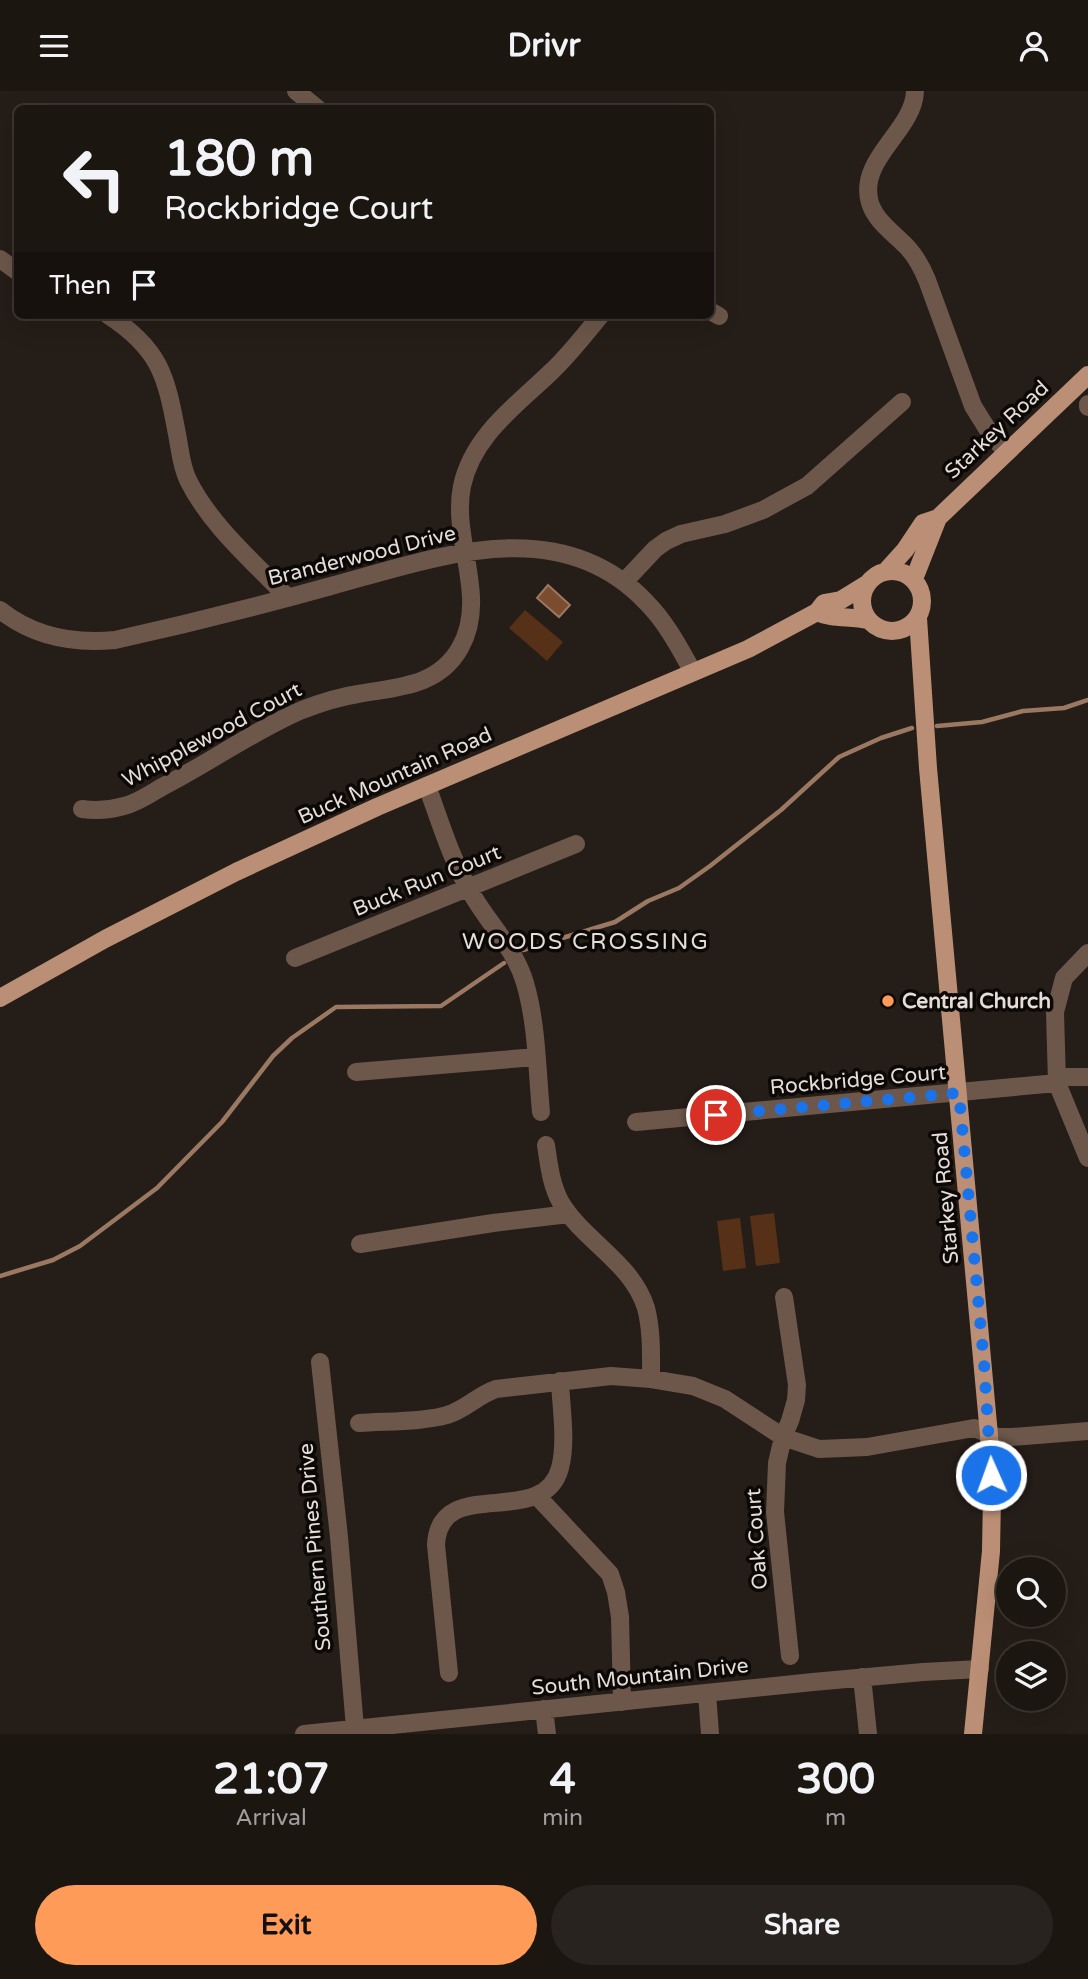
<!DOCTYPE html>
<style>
body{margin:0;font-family:"Varela Round",sans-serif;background:#29231f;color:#f1f3f6;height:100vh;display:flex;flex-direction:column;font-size:26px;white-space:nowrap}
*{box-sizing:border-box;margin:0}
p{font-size:23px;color:#a09f9f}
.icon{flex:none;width:38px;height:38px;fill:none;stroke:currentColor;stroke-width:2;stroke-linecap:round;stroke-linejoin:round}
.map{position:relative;height:1643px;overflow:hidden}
.sheet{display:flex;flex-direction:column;background:#1c1611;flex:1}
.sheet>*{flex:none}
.guide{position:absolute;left:14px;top:14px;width:700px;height:214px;border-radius:10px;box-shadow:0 7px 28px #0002,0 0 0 2px #3a3531;background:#1c1611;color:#f1f3f6;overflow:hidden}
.controls{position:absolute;left:996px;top:1466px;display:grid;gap:14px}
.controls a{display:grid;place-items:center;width:70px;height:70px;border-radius:50%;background:#1c1611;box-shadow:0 7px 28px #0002,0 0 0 2px #3a3531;font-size:35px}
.pin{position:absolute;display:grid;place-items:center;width:60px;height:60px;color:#fff;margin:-30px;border:4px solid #fff;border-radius:50%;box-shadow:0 2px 7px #0007}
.me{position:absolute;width:77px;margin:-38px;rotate:358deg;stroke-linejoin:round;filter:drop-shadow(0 0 5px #0008)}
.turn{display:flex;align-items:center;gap:24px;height:147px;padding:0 35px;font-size:32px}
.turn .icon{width:91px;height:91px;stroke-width:2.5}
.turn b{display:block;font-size:49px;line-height:60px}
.then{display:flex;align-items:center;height:66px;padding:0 35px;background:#0003;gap:14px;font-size:26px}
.eta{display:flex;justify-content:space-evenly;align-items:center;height:119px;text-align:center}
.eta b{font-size:42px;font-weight:700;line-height:49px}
.action{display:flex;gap:14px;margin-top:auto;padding:14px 35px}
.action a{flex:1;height:80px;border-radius:42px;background:#fe9b59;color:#111;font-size:28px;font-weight:700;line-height:80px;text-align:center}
.action a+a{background:#29231f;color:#f1f3f6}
header{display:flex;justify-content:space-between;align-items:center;height:91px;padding:0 35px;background:#1c1611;font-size:32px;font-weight:700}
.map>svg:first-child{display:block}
.green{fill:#563017}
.water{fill:#7b4c2e;stroke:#9a7862;stroke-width:2}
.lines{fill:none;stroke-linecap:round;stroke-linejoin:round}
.stream{stroke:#9a7862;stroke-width:4.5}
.minor{stroke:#6c574a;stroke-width:18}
.major{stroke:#bb8f75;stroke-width:18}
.route{stroke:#1a73e8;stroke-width:12;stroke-dasharray:0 21.6}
.poi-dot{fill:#fe9b59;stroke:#0b0806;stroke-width:2.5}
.labels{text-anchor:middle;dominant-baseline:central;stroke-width:7;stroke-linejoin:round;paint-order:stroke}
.street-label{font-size:21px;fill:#e4ddda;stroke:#0b0806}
.poi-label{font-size:21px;font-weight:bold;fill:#e4ddda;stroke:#0b0806;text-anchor:start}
.neighbourhood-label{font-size:23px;letter-spacing:2px;fill:#e4ddda;stroke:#0b0806}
</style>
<header><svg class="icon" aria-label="menu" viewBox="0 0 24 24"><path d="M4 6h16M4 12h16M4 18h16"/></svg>Drivr<svg class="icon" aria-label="person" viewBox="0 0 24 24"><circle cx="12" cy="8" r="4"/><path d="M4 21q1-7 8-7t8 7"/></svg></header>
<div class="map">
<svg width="1088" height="1643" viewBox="0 0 1088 1643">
<rect width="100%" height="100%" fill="#251d17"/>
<path class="green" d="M525,519L563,551L547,570L509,537Z
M774,1122L780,1172L756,1175L750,1125Z
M740,1127L746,1177L723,1180L717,1130Z"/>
<path class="water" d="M548,494L570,514L559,526L537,507Z"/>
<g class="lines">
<path class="stream" d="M937,635L982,631L1023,620L1064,617L1088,609
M523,859L615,831L648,810L679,797L710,775L781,719L839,666L881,647L912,637
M0,1185L53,1169L80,1155L157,1097L222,1031L273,965L292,947L336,916L441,915L504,872"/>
<path class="minor" d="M296,0L318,18
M915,0C914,40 857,68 870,112C876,131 895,143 908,157C916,166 922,177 927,189L973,315L991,344L1007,361
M0,168L18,181
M710,220L719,225
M108,224C160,258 166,284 177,343C180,358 181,375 188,389C210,434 254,471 288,507
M1088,313V316
M624,491L655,458L666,450L681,443L725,433L763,419L807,395L902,311
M0,519C34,546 73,553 115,549C187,533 259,515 331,495C435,467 559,419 646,511C666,531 679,556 693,581
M427,695C440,730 451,768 470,800C487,831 515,857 525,892C537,933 537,979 541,1021
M82,718C97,720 110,719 124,715C137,712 150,703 162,696C209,672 253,640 302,619C320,612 338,606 358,603C396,596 438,596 460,557C489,506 451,449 462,395C473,344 517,314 552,280C570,263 585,243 601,224
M295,867L576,753
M356,981L536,966
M1057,986H1088
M1057,992L1055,921L1064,887L1088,862
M636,1031L1057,992L1088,1067
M546,1054C549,1074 551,1094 561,1112C585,1151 632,1172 646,1217C652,1240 651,1264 651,1288
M360,1153L493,1132L569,1123
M784,1206L797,1294L796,1309L790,1330L783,1346L777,1372L775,1421L790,1565
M320,1271L339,1446L355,1637
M359,1332C385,1330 424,1331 447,1324C465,1319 478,1304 496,1298L611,1285L651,1288L693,1295L725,1308L783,1346L819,1358L867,1356L974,1337L997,1346H1012L1088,1340
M537,1405L610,1483L616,1501L620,1526L622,1611
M449,1582L436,1454C439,1382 543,1440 560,1377C567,1350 561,1317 560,1290
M862,1586L868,1643
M707,1602L710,1643
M544,1618L547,1643
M304,1643L813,1591L923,1581L980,1578"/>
<path class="major" d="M862 510a30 30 0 1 1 60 0a30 30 0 1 1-60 0Z
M886,480L905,459L923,432L938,427
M914,488L938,427L1088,284
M817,521C831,528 852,525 868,529
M918,527L928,677L989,1344L992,1405L991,1460L973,1643
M0,907L105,848L236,781L377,716L748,558L817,521L824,512L841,509L867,493"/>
</g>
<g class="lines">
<path class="route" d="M716,1024L959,1002L984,1272L991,1384"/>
</g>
<circle class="poi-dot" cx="888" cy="910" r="7"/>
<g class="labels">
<g class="street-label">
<text transform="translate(997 339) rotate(-43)">Starkey Road</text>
<text transform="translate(362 465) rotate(-14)">Branderwood Drive</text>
<text transform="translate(212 644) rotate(-28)">Whipplewood Court</text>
<text transform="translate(395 685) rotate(-24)">Buck Mountain Road</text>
<text transform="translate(427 790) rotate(-22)">Buck Run Court</text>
<text transform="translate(858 989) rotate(-5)">Rockbridge Court</text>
<text transform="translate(946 1107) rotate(-95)">Starkey Road</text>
<text transform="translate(757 1448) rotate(-94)">Oak Court</text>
<text transform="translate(315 1456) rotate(-95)">Southern Pines Drive</text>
<text transform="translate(640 1586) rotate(-6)">South Mountain Drive</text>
</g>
<g class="poi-label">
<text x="902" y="910">Central Church</text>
</g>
<g class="neighbourhood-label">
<text x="586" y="851">WOODS CROSSING</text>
</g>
</g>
</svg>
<div class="controls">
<a><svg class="icon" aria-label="search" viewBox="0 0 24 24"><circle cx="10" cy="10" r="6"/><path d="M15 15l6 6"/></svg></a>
<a><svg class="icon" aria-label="layers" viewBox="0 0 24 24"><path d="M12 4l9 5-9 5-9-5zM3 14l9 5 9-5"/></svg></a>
</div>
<div class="pin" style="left:716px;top:1024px;background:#d93025"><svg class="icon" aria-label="arrive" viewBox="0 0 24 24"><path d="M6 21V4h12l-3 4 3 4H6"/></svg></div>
<svg class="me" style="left:991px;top:1384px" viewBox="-20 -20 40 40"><circle r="17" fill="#1a73e8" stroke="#fff" stroke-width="3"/><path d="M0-11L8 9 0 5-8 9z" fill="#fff"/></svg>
<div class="guide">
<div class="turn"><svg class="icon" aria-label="left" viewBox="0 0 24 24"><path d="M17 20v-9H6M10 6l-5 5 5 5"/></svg><div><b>180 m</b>Rockbridge Court</div></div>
<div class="then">Then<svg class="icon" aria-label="arrive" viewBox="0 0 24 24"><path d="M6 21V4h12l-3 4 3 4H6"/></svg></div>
</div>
</div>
<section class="sheet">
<div class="eta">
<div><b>21:07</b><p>Arrival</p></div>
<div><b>4</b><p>min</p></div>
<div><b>300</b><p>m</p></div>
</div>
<div class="action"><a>Exit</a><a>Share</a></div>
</section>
